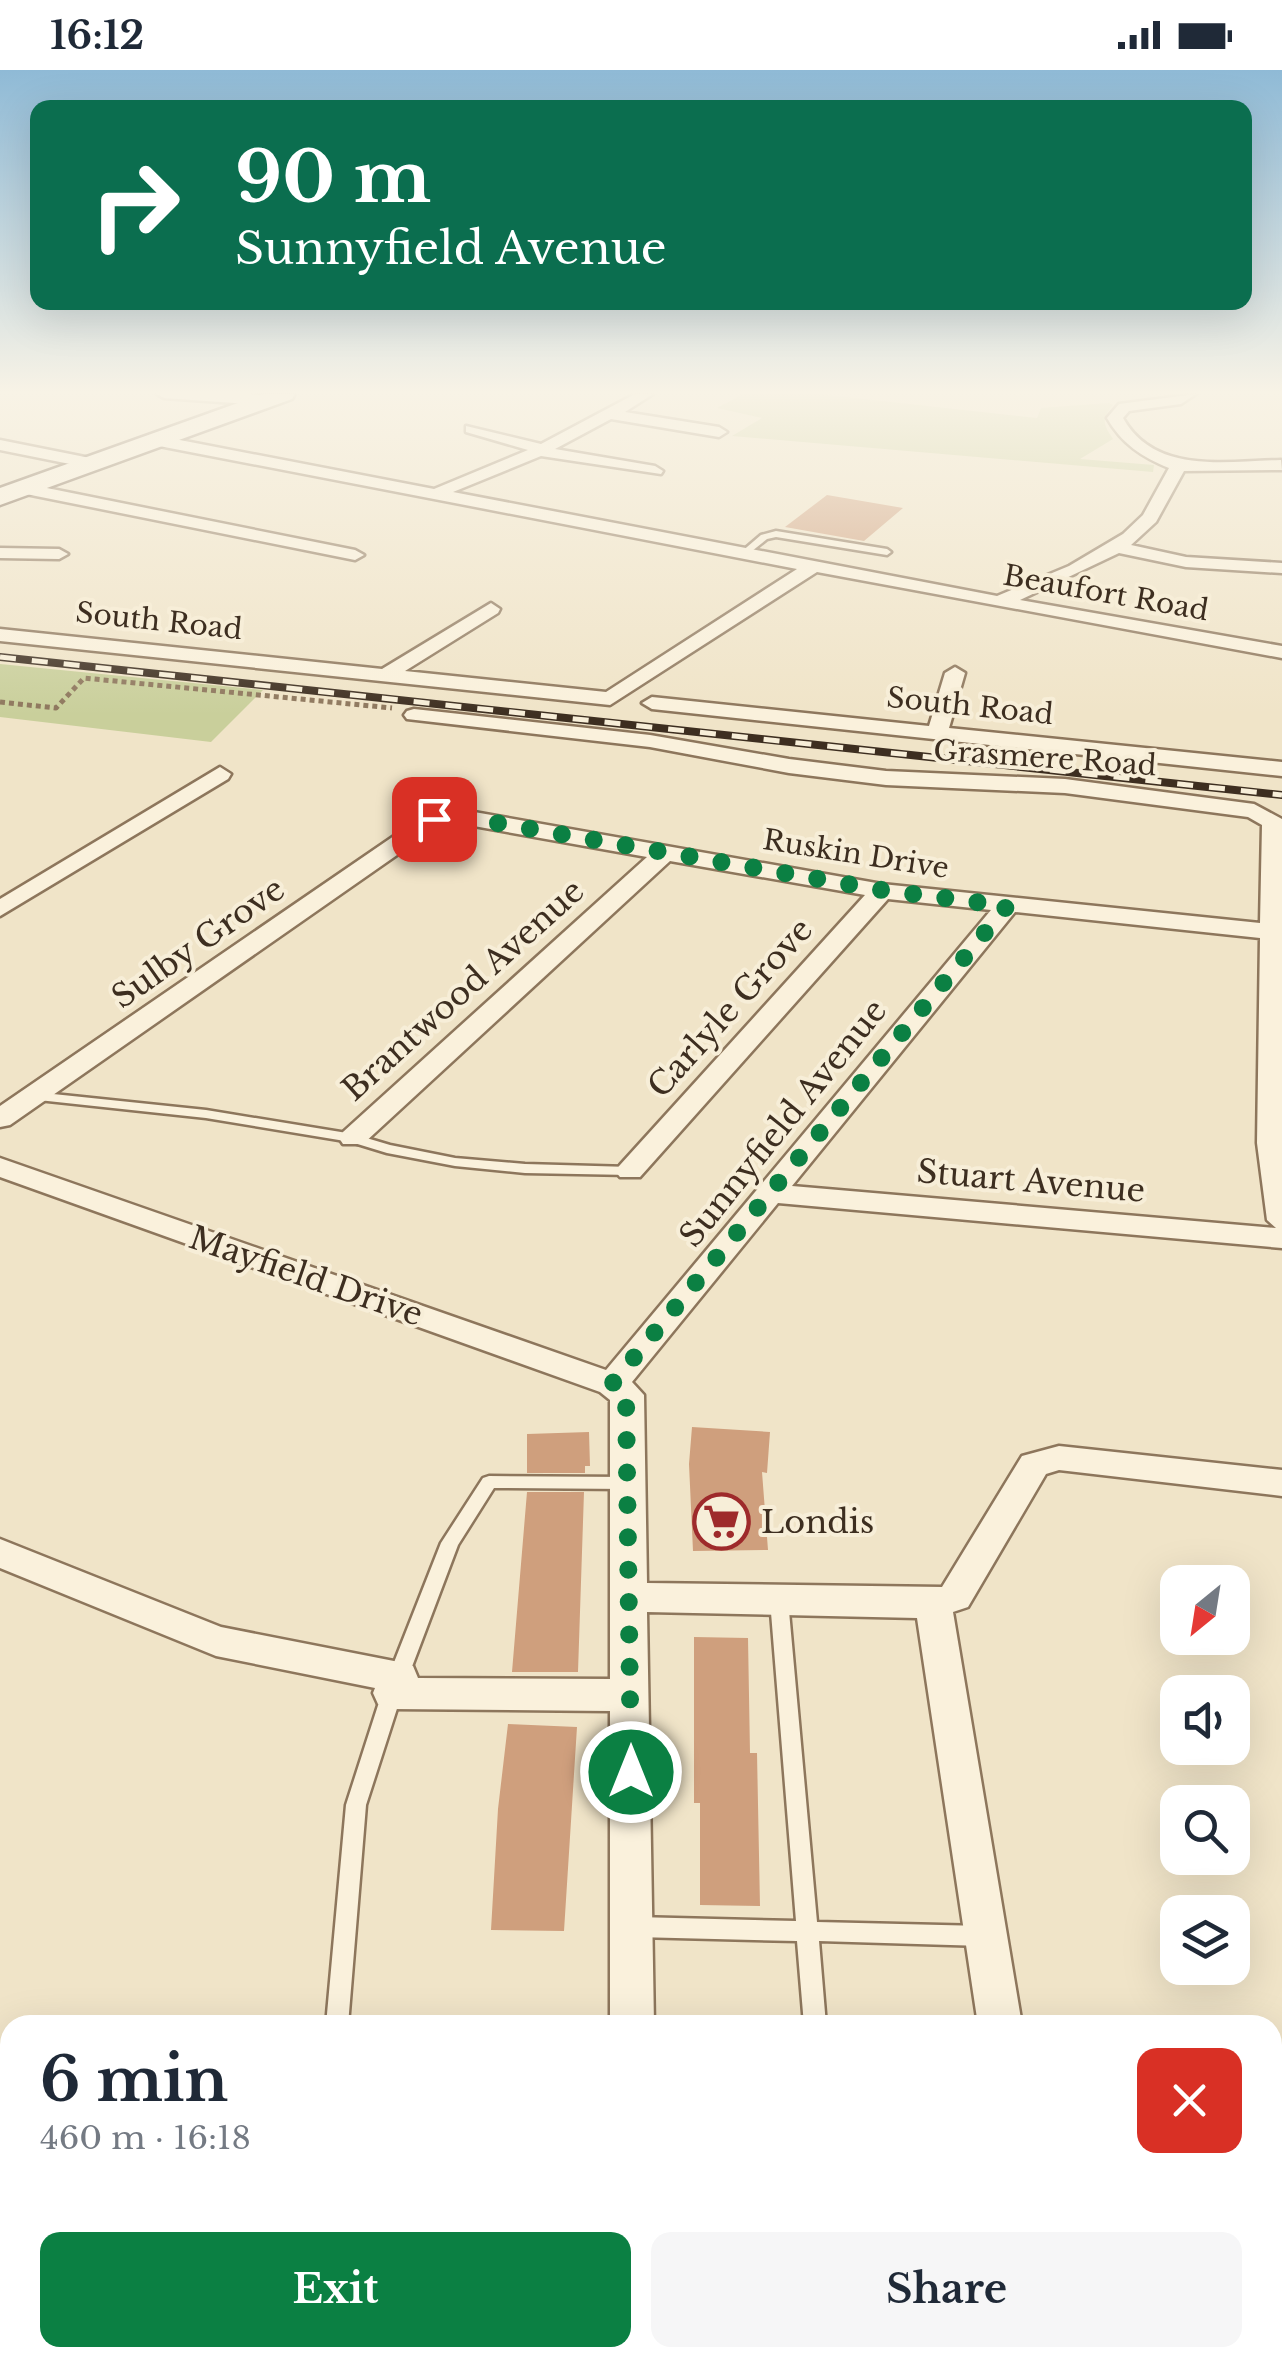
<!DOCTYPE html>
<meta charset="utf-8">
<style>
body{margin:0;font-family:"Libre Baskerville",serif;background:#f6f6f7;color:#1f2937;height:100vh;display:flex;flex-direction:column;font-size:38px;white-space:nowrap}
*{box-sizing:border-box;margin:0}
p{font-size:32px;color:#747a83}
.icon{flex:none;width:55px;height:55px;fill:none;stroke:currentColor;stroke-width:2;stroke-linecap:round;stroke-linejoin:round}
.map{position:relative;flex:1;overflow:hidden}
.panel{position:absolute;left:0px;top:1945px;width:1282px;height:352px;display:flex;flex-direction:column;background:#fff;border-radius:30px 30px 0 0;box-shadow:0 10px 40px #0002}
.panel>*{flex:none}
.top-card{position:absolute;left:30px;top:30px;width:1222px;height:210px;border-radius:20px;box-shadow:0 10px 40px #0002;background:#0b6e4f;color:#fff;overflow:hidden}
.needle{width:65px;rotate:210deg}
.buttons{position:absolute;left:1160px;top:1495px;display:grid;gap:20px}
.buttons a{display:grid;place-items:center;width:90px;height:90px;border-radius:20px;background:#fff;box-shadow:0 10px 40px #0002;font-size:50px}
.pin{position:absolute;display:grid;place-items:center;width:85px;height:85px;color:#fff;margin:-42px;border-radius:20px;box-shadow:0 5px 15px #0006}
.me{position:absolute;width:110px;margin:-55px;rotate:0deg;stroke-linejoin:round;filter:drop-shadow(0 0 8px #0008)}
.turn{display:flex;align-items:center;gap:35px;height:210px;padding:0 40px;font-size:45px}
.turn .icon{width:130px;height:130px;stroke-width:2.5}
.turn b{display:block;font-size:70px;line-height:85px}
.round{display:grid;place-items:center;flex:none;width:105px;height:105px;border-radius:20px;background:#f6f6f7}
.headline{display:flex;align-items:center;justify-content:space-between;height:170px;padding:0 40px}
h1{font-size:60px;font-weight:700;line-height:75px}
.cta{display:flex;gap:20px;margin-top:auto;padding:20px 40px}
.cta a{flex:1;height:115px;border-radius:20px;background:#0b8043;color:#fff;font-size:40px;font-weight:700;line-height:115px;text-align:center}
.cta a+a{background:#f6f6f7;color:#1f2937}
.status{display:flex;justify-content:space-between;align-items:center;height:70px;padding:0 50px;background:#fff;direction:ltr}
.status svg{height:28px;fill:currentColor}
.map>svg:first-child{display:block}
.green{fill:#c9cf9b}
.building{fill:#cf9f7d}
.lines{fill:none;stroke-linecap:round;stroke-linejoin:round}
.service-casing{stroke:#8d765c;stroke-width:5}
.minor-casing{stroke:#8d765c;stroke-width:5}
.secondary-casing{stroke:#6f573f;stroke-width:5}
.path{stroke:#8d765c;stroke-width:5;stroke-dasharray:5 4;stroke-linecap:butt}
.service{fill:#faf1dc;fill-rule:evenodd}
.minor{fill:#faf1dc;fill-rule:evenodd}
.secondary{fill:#faf1dc;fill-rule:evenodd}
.rail-casing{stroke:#3d2e20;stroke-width:8}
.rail{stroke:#f7eed8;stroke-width:5;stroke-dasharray:16;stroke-linecap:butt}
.route{stroke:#0b8043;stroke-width:18;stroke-dasharray:0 32.4}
.labels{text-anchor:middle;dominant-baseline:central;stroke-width:8;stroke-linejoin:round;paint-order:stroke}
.far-street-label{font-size:28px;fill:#3d2e20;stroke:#f7eed8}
.street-label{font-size:32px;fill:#3d2e20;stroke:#f7eed8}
.poi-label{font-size:32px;fill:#3d2e20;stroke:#f7eed8;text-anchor:start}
</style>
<div class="status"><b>16:12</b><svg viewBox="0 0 49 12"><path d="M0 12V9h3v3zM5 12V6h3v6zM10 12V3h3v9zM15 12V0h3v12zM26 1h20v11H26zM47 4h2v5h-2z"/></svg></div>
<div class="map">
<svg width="1282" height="2297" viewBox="0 0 1282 2297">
<rect width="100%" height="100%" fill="#f0e4c8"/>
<path class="green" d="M743,324H819L1037,348L1041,338L1109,333L1113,335C1101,350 1103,354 1113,369L1080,389L1154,395L1153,402L732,366L762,348L717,338Z
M0,594L263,620L211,672L0,647Z"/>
<path class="building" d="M827,425L903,438L864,471L785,457Z
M692,1357L770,1362L767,1403L762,1402L768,1480L693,1481L689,1394Z
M589,1362L590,1396H585V1403H527V1364Z
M527,1422H584L578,1602H512Z
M694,1567L748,1568L750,1683H757L760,1836L700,1835V1733H694Z
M508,1654L577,1657L564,1861L491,1860L498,1739Z"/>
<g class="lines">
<defs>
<path id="service" d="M776,461L887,479L891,482L887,485L776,467L767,469L747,485L740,483L761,465Z
M34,1022L206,1040L353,1064L390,1075L455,1088L525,1094L630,1097L637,1101L630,1105L525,1103L455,1096L387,1083L351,1072L206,1048L29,1029L27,1026L29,1023Z
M489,1406L627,1407L633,1408L636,1413L633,1418L627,1419L494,1418L458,1475L402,1623L366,1735L348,1955H326L346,1735L382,1623L441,1473L483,1408Z
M779,1523L786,1525L788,1530L817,1852L983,1856L991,1859L994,1866L991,1873L983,1876L819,1871L826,1955H804L797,1871L636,1867L628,1864L625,1857L628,1850L636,1847L796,1851L770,1530L772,1525Z
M295,2288H321V2297H295Z
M830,2288H856L857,2297H831Z"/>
<path id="minor" d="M157,324C184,324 250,317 271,330L263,335L164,328Z
M635,324H653L625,342L719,357L727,362L719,367L611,349L555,379L655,396L663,401L661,404L541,386L453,422L997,526L1069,496L1123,464L1143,445L1169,398C1142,387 1122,374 1107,348L1119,334L1196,324L1181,334L1129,341L1123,348C1155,405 1226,391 1281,390L1282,400L1184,401L1156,452L1131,475L1186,487L1282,493V503L1186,497L1119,483L1020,530L1282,576V588L817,502L610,635L0,571V559L382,599L491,533L500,539L498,543L405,601L606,622L797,499L154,375L146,370L154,365L434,419L528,380L466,362V356L541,374Z
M0,370L90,388L98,393L90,398L0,380Z
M22,413L355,480L364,485L355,490L16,422L14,418Z
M0,478L59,479L68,484L59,489L0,488Z
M955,597L965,603L949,658L1282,692V706L652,639L642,633L652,627L929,656L945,603Z
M414,639L650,665L789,689L886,701L1065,709L1254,734L1282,749V1178L778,1133L632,1312L644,1325L647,1513L942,1517L1022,1386L1059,1376L1282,1400V1426L1059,1400L1046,1404L968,1537L953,1542L1022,1955H978L917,1548L647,1542L654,1955H610V1641L392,1639L378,1634L373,1623L375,1618L216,1586L0,1498V1469L221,1557L399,1592L413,1596L418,1608L610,1609V1330L600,1322L0,1107V1088L606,1300L991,840L888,829L640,1107H620L615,1101L620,1095L865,825L670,791L363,1074H343L339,1068L343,1062L647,787L457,753L440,755L10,1055L0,1057V1036L426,744L457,739L882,814L1260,853L1262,755L1248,747L1065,723L886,715L789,703L650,677L407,649L404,645L407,641ZM1015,842L1260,868L1257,1073L1267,1150L1276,1158L792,1116Z
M220,697L231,704L228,709L0,846V829Z
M14,2288H64L63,2297H11Z
M609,2288H659L660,2297H608Z
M1028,2288H1078L1081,2297H1029Z"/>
<path id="secondary" d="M263,324H295L292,329L0,435V418Z"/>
</defs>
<use href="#service" class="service-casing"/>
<use href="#minor" class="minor-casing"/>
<use href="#secondary" class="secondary-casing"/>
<path class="path" d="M0,632L56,638L84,608L392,638"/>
<use href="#service" class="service"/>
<use href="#minor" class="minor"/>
<use href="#secondary" class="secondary"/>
<defs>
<path id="rail" d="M0,587L1282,725"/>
</defs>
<use href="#rail" class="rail-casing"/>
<use href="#rail" class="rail"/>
</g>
<linearGradient id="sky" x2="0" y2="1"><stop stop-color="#8fbad6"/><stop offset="0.5" stop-color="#f8f3e6"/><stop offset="1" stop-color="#f8f3e6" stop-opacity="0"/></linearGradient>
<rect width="1282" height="645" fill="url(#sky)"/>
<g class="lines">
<path class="route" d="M434,749L457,746L882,820L1007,836L612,1314L626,1325L631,1702"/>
</g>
<defs>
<symbol id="supermarket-ring" viewBox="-11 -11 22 22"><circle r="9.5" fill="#f7eed8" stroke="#9e2a2b" stroke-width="1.5"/><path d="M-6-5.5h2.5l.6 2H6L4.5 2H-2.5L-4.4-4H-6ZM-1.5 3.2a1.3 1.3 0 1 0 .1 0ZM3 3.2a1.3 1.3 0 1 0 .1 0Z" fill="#9e2a2b"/></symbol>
</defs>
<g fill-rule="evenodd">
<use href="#supermarket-ring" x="690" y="1420" width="63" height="63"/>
</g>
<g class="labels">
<g class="far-street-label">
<text transform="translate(1106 523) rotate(10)">Beaufort Road</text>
<text transform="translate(159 551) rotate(6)">South Road</text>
<text transform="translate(970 636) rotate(6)">South Road</text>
<text transform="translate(1045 688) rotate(4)">Grasmere Road</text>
<text transform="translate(856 784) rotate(9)">Ruskin Drive</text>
</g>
<g class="street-label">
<text transform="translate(198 873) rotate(-35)">Sulby Grove</text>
<text transform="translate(463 920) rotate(-42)">Brantwood Avenue</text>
<text transform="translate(730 938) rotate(-48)">Carlyle Grove</text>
<text transform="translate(783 1053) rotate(-51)">Sunnyfield Avenue</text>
<text transform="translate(1031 1111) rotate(5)">Stuart Avenue</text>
<text transform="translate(306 1206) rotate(19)">Mayfield Drive</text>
</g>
<g class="poi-label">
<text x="761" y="1452">Londis</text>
</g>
</g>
</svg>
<div class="buttons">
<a><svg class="needle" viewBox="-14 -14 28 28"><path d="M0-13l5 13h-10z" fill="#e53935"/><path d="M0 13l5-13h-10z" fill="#747a83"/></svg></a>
<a><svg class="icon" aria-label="sound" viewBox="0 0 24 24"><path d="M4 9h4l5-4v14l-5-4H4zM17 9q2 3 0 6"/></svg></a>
<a><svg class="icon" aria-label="search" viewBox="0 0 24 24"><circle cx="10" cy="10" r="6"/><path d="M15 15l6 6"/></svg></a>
<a><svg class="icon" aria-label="layers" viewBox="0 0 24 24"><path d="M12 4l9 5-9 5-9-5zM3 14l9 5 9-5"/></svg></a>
</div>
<div class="pin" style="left:434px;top:749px;background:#d93025"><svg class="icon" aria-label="arrive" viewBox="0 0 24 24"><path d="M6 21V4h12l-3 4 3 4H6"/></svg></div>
<svg class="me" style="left:631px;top:1702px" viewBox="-20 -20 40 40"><circle r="17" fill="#0b8043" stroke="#fff" stroke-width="3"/><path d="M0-11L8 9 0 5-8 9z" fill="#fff"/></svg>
<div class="top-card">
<div class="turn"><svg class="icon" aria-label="right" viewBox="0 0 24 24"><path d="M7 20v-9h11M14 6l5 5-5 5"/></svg><div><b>90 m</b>Sunnyfield Avenue</div></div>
</div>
<section class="panel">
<div class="headline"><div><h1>6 min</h1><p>460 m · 16:18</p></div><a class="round" style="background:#d93025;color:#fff"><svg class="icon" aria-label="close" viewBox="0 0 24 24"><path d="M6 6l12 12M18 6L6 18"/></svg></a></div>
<div class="cta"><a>Exit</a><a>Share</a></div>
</section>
</div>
